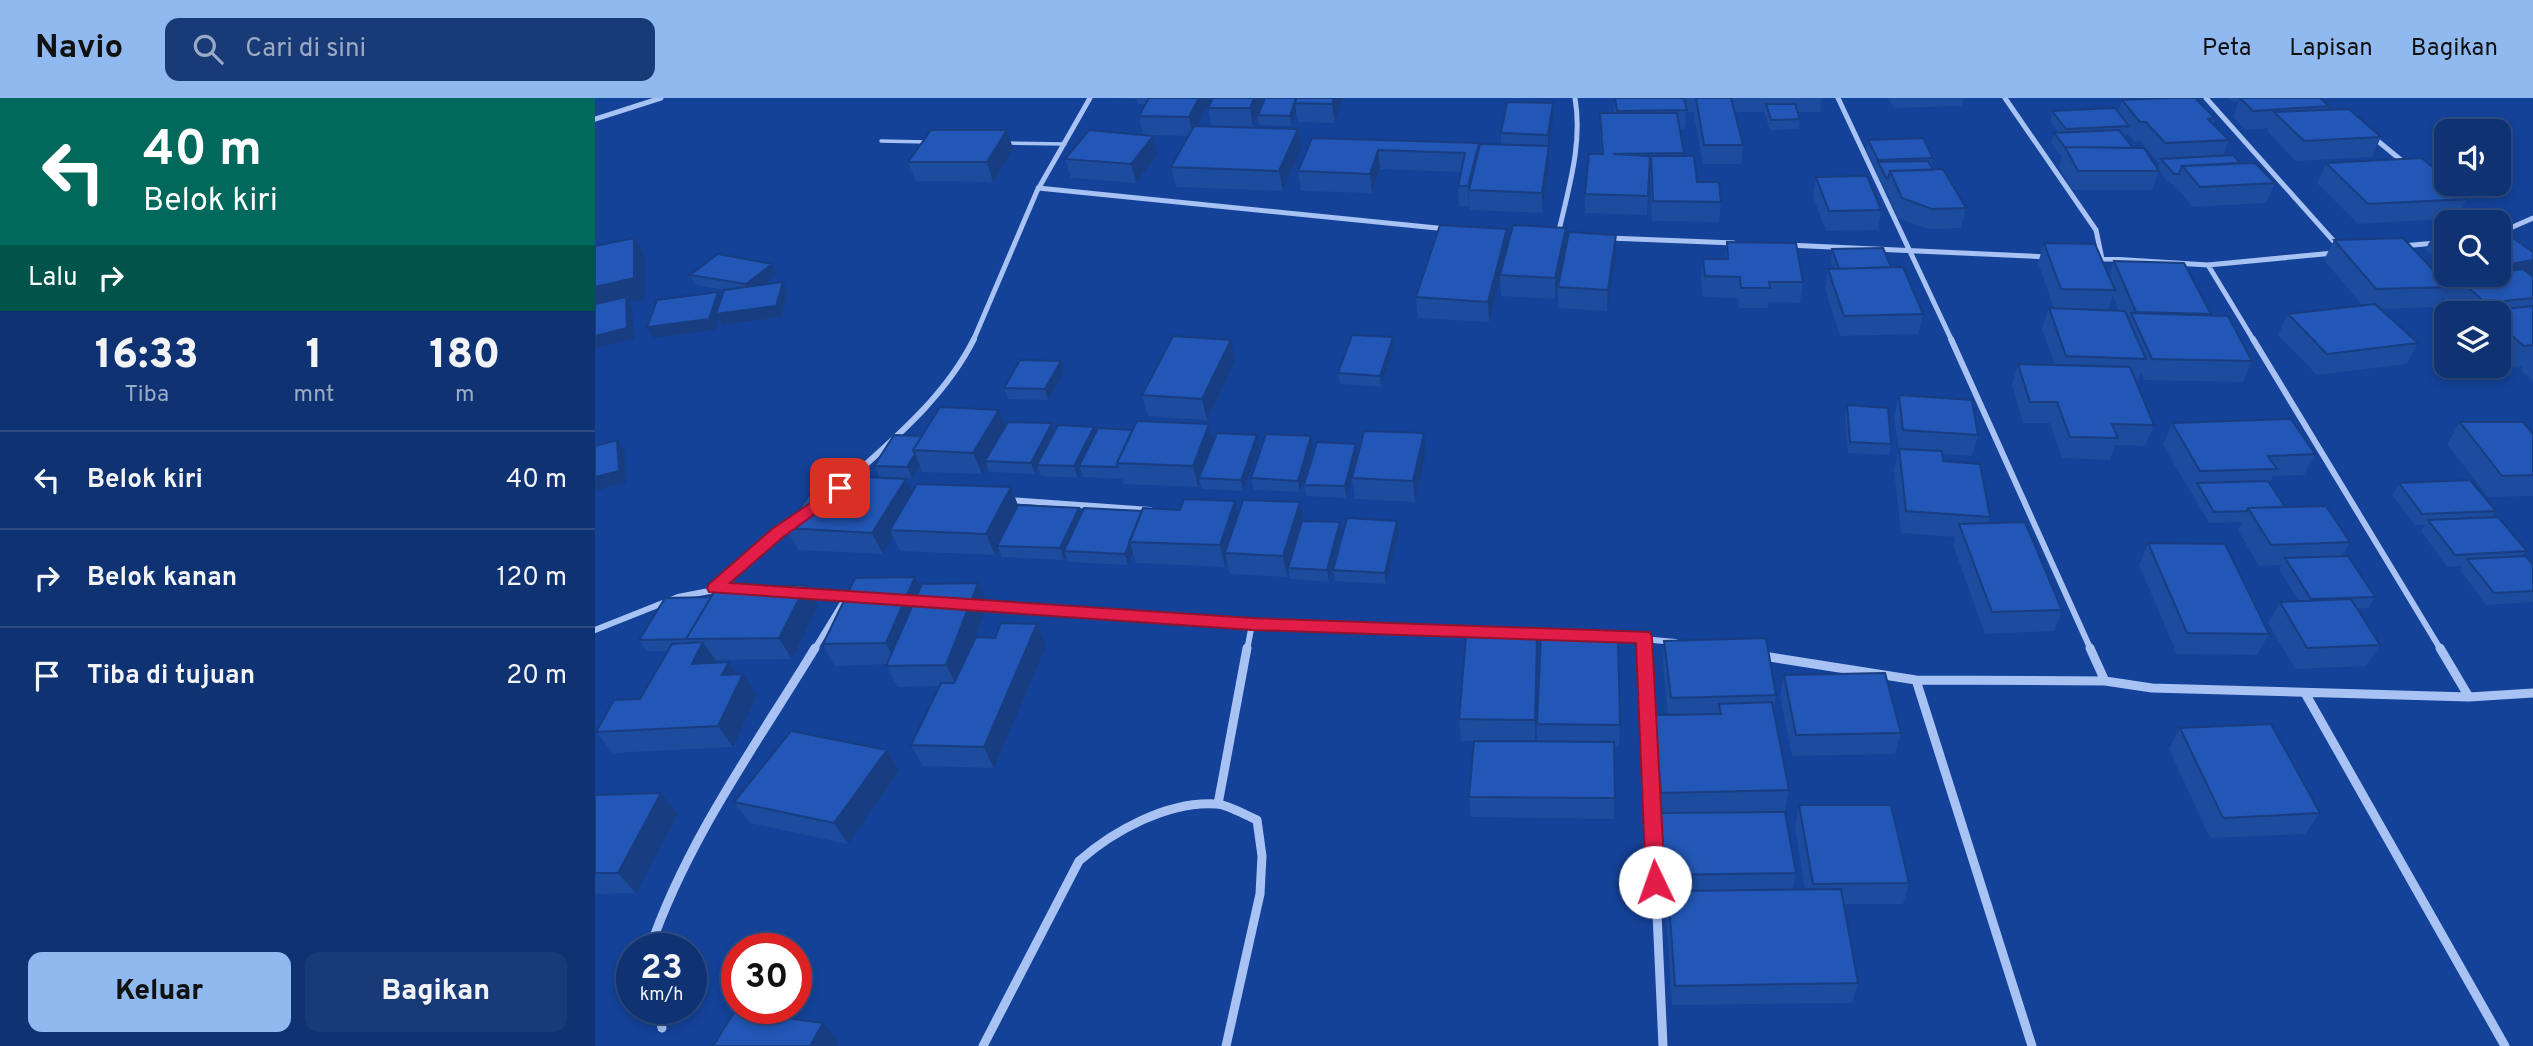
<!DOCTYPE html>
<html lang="id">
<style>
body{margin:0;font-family:Overpass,sans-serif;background:#183a77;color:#f1f3f6;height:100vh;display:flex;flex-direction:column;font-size:26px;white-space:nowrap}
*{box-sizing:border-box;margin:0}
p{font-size:23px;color:#9baac4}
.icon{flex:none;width:38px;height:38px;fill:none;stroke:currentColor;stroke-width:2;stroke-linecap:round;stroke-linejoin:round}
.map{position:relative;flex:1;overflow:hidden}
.side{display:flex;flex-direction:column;background:#0f3272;width:595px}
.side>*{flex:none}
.guide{background:#00695c;color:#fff;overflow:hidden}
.fabs{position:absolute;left:1839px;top:21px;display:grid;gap:14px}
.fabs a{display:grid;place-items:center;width:77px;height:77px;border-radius:14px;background:#0f3272;box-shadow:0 4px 10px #0003,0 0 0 2px #2f4d84;font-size:35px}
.speed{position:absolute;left:21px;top:835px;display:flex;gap:14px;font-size:35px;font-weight:700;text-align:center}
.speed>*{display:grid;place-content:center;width:91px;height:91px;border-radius:50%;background:#0f3272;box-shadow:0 4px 10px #0003,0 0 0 2px #2f4d84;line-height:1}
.speed small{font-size:18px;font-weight:400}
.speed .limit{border:10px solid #d22;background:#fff;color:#111}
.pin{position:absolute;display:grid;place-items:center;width:60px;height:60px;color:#fff;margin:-30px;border-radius:14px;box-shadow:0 4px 10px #0006}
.me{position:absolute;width:77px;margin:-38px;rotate:357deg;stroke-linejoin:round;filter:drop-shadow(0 0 5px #0008)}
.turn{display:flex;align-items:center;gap:24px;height:147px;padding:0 28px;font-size:32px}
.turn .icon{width:91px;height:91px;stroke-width:2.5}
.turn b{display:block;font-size:49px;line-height:60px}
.then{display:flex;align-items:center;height:66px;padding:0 28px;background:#0003;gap:14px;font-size:26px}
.eta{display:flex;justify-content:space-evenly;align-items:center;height:119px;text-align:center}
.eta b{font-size:42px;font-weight:800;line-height:49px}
.button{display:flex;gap:14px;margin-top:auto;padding:14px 28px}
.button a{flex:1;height:80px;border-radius:14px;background:#90b9f0;color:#111;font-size:28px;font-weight:800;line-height:80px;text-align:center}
.button a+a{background:#183a77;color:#f1f3f6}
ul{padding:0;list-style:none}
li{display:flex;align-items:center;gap:21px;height:98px;padding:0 28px;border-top:2px solid #2f4d84}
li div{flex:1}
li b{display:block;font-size:26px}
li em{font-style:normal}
header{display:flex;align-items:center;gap:42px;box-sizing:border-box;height:98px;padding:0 35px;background:#90b9f0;color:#111}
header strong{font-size:33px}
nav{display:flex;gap:38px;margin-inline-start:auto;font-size:24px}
.search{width:490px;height:63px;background:#183a77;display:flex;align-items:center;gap:18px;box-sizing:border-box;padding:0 24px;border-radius:14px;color:#9baac4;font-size:26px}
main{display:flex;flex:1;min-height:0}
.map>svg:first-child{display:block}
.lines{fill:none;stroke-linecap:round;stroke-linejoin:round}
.lane{stroke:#a7c2f3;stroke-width:3.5}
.street-far2{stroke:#a7c2f3;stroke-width:5}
.street-far1{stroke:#a7c2f3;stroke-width:6}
.street{stroke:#a7c2f3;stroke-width:9}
.wall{fill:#1d4b9d;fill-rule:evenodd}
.shaded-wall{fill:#183d80}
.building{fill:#2257b7;stroke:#183d80;stroke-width:2}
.route{fill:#e11d48;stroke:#92132f;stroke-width:2}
</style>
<header>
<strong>Navio</strong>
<div class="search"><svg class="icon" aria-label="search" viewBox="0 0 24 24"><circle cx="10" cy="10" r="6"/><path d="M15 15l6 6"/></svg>Cari di sini</div>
<nav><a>Peta</a><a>Lapisan</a><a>Bagikan</a></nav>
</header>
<main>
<section class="side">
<div class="guide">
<div class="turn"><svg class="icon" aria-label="left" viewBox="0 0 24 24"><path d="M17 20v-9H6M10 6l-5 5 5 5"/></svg><div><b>40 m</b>Belok kiri</div></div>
<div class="then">Lalu<svg class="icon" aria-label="right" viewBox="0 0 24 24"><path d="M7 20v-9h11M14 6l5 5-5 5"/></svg></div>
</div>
<div class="eta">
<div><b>16:33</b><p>Tiba</p></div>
<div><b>1</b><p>mnt</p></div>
<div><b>180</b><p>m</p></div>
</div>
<ul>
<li><svg class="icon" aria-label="left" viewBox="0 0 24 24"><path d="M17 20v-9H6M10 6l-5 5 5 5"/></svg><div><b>Belok kiri</b></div><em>40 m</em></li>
<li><svg class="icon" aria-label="right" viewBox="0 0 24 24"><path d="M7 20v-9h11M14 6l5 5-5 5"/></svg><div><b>Belok kanan</b></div><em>120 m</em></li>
<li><svg class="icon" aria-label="arrive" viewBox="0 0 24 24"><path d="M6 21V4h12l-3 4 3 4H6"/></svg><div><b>Tiba di tujuan</b></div><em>20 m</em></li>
</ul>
<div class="button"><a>Keluar</a><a>Bagikan</a></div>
</section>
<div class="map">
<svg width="1938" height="948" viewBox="0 0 1938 948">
<rect width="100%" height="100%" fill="#144298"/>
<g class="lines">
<path class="lane" d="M286,43L333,44
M410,45L470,46"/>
<path class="street-far2" d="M1243,0L1357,243
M1410,0L1501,132L1507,161
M1611,0L1743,148
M0,21L66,0
M1778,39L1812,67
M443,90L852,131
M1861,109L1878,124
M1904,135L1938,120
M963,137C973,92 988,46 980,0
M1014,140L1139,145
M1192,147L1453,159
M1807,148L1852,144
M1500,160L1613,167L1739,155
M1613,167L1659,243
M378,243L442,93L495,0"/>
<path class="street-far1" d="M1356,241L1496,552
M1658,241L1846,552
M251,384C299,341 350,299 379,241
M413,402L555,412
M120,490L200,422
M208,495L259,498
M383,507L657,526L997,537
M0,532L83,499L130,490
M1015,538L1080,544
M1049,539L1050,552
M219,552L252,498
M652,552L657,526"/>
<path class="street" d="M1050,550L1068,948
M1495,550L1510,583
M1845,550L1874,599
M1168,558L1321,582L1510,583L1557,590L1874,599L1938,595
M1321,582L1437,948
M1710,595L1910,948
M623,706L652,550
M55,850C92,742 161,647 220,550
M63,910L67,930
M388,948L484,763C518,733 574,702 622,706C634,707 650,717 662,722L667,758L665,796L631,948"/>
</g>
<path class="wall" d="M513,0H617L603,28L617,29L613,10L748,0L740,25L703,24L701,14L696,28L664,27L663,19L658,29L706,50L688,93L581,89L576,69L594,38L556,37L558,38L562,57L541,85L476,80L470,61L548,37L544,18L550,6H543L541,1Z
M1019,0H1227L1225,14H1203L1205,21L1204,31L1175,32L1170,16V14H1140L1148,47L1146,66H1108L1099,18V14H1091L1090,31H1085L1089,58L1102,84L1126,104L1124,124L1057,123L1055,75H1054L1052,117L990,115V96L1006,56L1005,34V15H1019Z
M1293,0H1368L1366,8L1299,10Z
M1634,0H1725L1734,8L1732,12L1786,39L1777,59L1701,63L1672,33L1673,30L1651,32L1638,19L1644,3L1638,4Z
M1527,2L1620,20L1618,25L1634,42L1628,58L1646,65L1680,85L1671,105L1598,109L1580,88V86H1575L1564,73L1557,92H1477L1464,69L1467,59L1456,45L1459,35H1464L1455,23L1457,13L1523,14ZM1532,35L1539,43H1545L1563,64H1565L1563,70L1538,50L1529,38H1531Z
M958,5V24L954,48V68L947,115L875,112V107L874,108H864L863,88L866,74L785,71L777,95L706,93L703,73L717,40L884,45V52L906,47V35Z
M412,32L418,51L398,84L321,83L313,64Z
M1273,42L1338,60L1336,70L1371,110L1366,130L1333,131L1303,120L1291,92H1290L1281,74V72L1271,52Z
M1731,65L1872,101L1862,120L1763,126L1722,85Z
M1221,79L1286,112L1283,132L1231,133L1218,98Z
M971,130V150L960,201L906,198L905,182L894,224L823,220L821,199L913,146Z
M1852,130V168L1830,152L1841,132Z
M1739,142L1854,189L1842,209L1785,211L1823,245L1812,266L1722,277L1683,237L1693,216L1768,208L1729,162Z
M1132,144L1208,184L1205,205L1174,204L1173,210H1144L1143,200L1108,199L1106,181L1108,161H1130Z
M1449,145L1514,178L1519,163L1616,216L1615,218L1657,263L1648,284L1549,282L1546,275L1543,282H1540L1559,327L1550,348L1520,347L1515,362L1467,360L1455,325H1428L1417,287L1423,266L1460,267L1447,231L1454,210H1459L1443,165ZM1518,197L1520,203L1524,212H1513Z
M1237,151L1296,169L1328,216L1323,236L1245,238L1230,191L1233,171H1239L1236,162Z
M1021,157L1012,213L963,210V189Z
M182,176L169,187L193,195L186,219L127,227L124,221L120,232L58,240L127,200L129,192L101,187L95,177Z
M1863,177H1904L1938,179V283L1926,272L1928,268L1917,269L1904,258V215H1867L1848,199L1860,178H1864Z
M798,239L799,250L786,289L745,286L743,275Z
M640,263L612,322L553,318L547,297Z
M469,274L453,302L413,301L409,290Z
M1304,297L1383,337L1377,358L1347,356L1348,363L1395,419L1393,425L1467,512L1459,533L1390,536L1358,447L1360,439L1306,435L1299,372L1304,353L1299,319Z
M1252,307L1296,346L1294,357L1253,355L1250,318Z
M404,312L410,328L457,325L460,333L501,334L619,344L662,337L664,348L648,393L607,391L605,384L603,389L529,386L527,379L526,381L488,379L486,373L483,380L446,378L443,370L440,376L394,374L392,368L387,376L327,374L325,368L317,380L285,379L279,368L327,338Z
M1865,324L1938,336V398L1893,399L1852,346Z
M1577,325L1720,356L1709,377L1678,378L1674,386L1690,409L1755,444L1747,458L1780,499L1773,510H1762L1785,547L1771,568L1700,571L1673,525L1685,504L1704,503L1684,471L1687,467L1664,468L1643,432L1647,424L1614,425L1597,396L1598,395H1596L1568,347Z
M761,346L763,357L831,356L820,404L760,401L757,380L751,400L711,398L709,387Z
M718,349L705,394L659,392L656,380Z
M311,381L317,394L416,389L423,408L484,410L486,417L547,413L585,412L640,403L643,416L705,404L708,423L745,424L746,435L734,484L695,481L694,474L692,479L635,476L632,463L630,469L541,465L538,455L533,467L473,464L471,458L469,462L407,459L404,451L400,457L305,453L298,439L288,456L203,452L191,430Z
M1804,385L1901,413L1897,419L1932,453L1928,458L1938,467V504L1891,507L1865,472L1868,468L1852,469L1826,433L1830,427H1820L1797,397Z
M804,434L791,486L740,483L738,472Z
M1553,445L1674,536L1662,557L1582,556L1544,467Z
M383,485L393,506L379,542L400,540L442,526L451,548L399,670L328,668L316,647L345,588L303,589L291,568L292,566L240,568L228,546L325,489Z
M223,508L197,561L121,562L122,565L134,564L142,576L162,597L138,649L18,655L1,634L45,601L72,553H52L44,542Z
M942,540L940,643H942V626L1025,627L1024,649L1019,648V721L876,719L874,699L879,643H866L864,621Z
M1069,543L1181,597L1179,612L1194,692L1190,713L1124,714L1201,775L1197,792H1210L1200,728L1204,707L1314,785L1308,806H1249L1263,885L1257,905L1077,907L1071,813L1072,797H1065L1060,736L1062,715H1065L1057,638L1059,617H1073L1068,564Z
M1189,577L1306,635L1300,656L1197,658L1185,598Z
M1585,630L1725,715L1710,736L1615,740L1574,651Z
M304,673L253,746L155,725L139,704Z
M66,695L83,716L41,795L0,796V697Z"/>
<path class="shaded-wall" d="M604,0H617L598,38L594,19Z
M659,0H670L658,29L655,10Z
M701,0L700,5L701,14L696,28L695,18Z
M739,0H748L740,25L737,6Z
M958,5V24L953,56V37Z
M703,31L706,50L688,93L684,73Z
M412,32L418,51L398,84L392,64Z
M558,38L562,57L541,85L536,66Z
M884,45V64L874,92V108L873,88Z
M954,48V68L947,115V95Z
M783,52L785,71L777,95L775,76Z
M971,130V150L960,201V180Z
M912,131L913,151L905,177V182L894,224L893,204Z
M1021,137V157L1012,213L1013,192Z
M39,140L51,160L50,201L34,204L37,210L39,241L0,250V189Z
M1938,162V177L1935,181L1904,177V168Z
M177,166L182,176L156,197L151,186Z
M188,184L193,195L186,219L127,227L124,221L120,232L58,240L52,229L123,194L129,205Z
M798,239L799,250L786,289L785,278Z
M636,242L640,263L612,322L607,301Z
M466,263L469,274L453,302L450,291Z
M404,312L412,333L390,363L392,368L387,376L378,355Z
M457,325L461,337L442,367L443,370L440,376L436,365Z
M614,326L619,347L604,380L605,384L603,389L598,368Z
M499,329L503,340L484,368L486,373L483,380L479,368Z
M829,335L831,356L820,404L818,383Z
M662,337L664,348L648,393L646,382Z
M716,338L718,349L705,394L703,383Z
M22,342L30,353L31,384L0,393V379Z
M761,346L763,357L751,400L750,388Z
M320,356L325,368L317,380L312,369Z
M311,381L321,402L295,432L298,439L288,456L277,435Z
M416,389L424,410L402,448L404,451L400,457L391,436Z
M640,403L645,424L630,455L632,463L630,469L625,447Z
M705,404L709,425L693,470L694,474L692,479L688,458Z
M484,410L488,421L469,453L471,458L469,462L465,450Z
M802,423L804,434L791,486L790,475Z
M745,424L746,435L734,484L732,472Z
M535,444L538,455L533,467L530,456Z
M320,479L331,500L302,566L291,545Z
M383,485L393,506L362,588L351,567Z
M211,487L223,508L197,561L184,540Z
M442,526L451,548L399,670L389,649Z
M942,540L943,562L940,643V622Z
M108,544L123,566H97Z
M134,564L145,581L148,576L162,597L138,649L123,628L127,577Z
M292,652L304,673L253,746L239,725Z
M66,695L83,716L41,795L23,775Z
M228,925L244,944L242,948H215Z"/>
<path class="building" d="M554,0H604L594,19L544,18Z
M618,0H659L655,10H613Z
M670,0H701L695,18L663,17Z
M702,0H739L737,6L700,5Z
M1020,0H1089L1092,12L1022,13Z
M1101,0H1136L1148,47H1109Z
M1574,0H1600L1620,20L1613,21L1634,42L1570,45L1551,24H1545L1527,2Z
M1645,0H1725L1734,8L1658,13Z
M912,4L958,5L953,37L906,35Z
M1171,6H1200L1205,21L1176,22Z
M1520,10L1534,28L1471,31L1457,13Z
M1754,11L1786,39L1709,43L1679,14Z
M1005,15H1082L1089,55L1018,56L1055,58L1053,98L990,96L994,56H1008Z
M599,28L703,31L684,73L576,69Z
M336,32H412L392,64H313Z
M494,32L558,38L536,66L470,61Z
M1524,32L1538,50L1470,49L1459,35Z
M717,40L884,45L873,88H863L870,55L783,52L775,76L703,73Z
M1328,40L1338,60L1283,62L1273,42Z
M885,46L954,48L947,95L874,92Z
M1470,49L1549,50L1564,73H1483Z
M1638,57L1645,65L1587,68L1584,76H1579L1566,61Z
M1056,58H1099L1102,84H1124L1126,104L1058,103Z
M1827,60L1852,82V86H1856L1872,101L1773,106L1731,65Z
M1333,63L1338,72L1295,73L1293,81H1292L1283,64Z
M1660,65L1680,85L1605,89L1587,68Z
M1348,71L1371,110L1337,111L1307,100L1295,73Z
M1272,78L1286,112L1234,113L1221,79Z
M845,127L912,131L893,204L821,199Z
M918,127L971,130L960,180L905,177Z
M1852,130V140L1841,132Z
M1904,130L1938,154V162L1904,168Z
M974,134L1021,137L1013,192L963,189Z
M39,140V180L0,189V148Z
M1808,140L1854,189L1781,191L1739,142Z
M1132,144L1201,145L1208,184H1174L1175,190H1146L1145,179L1110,178L1108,161H1133Z
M1449,145L1500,146L1520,192L1466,191Z
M1288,150L1296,169L1244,171L1237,151Z
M123,156L177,166L151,186L95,177Z
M1519,163L1589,165L1616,216L1541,214Z
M1308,169L1328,216L1249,218L1233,171Z
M1928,171L1938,179V200L1891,205L1860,178L1874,177H1904V174Z
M188,184L181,208L121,216L129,192Z
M123,194L114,221L52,229L62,202Z
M31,199L32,230L0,238V206Z
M1780,206L1823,245L1732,256L1693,216Z
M1938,208V247L1929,248L1904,227V215H1891L1888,213Z
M1454,210L1530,213L1551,261L1471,258Z
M1536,215L1633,218L1657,263L1557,261Z
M757,237L798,239L785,278L743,275Z
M578,238L636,242L607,301L547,297Z
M425,262L466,263L450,291L409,290Z
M1423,266L1535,269L1559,327L1517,326L1523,340L1475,339L1462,304H1435Z
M1304,297L1377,302L1383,337L1308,332Z
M1252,307L1293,310L1296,346L1255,344Z
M345,309L404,312L378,355L318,352Z
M1696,321L1720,356L1673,358L1682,371L1605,373L1577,325Z
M542,323L614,326L598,368L522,365Z
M413,324L457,325L436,365L390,363Z
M1865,324H1928L1938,336V377L1907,378Z
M463,327L499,329L479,368L442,367Z
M503,330L537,332L522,365V369L484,368Z
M769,333L829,335L818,383L757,380Z
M622,335L662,337L646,382L604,380Z
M671,336L716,338L703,383L656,380Z
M299,337L327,338L318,352L320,356L312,369L279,368Z
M22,342L24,373L0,379V348Z
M722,344L761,346L750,388L709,387Z
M1304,351L1347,353L1348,363L1385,366L1395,419L1311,413Z
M228,377L311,381L277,435L191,430Z
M1875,382L1901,413L1827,416L1804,385Z
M1673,383L1690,409L1653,410L1652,413L1619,414L1602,385Z
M322,386L416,389L391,436L295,432Z
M589,401L640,403L625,447L534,444L548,410L585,412Z
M648,402L705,404L688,458L630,455Z
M423,407L484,410L465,450L402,448Z
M1731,408L1755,444L1676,447L1653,410Z
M489,410L547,413L530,456L469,453Z
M1903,419L1932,453L1860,457L1833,422Z
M752,420L802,423L790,475L738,472Z
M707,423L745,424L732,472L693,470Z
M1430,424L1467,512L1397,514L1364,426Z
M1553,445L1630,446L1674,536L1592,535Z
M1753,458L1780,499L1716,501L1690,460Z
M1931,458L1938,467V493L1899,495L1872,461Z
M320,479L291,545L228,546L260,480Z
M383,485L351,567L291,568L327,486Z
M211,487L184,540L91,541L122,489Z
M116,499L91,541H96L44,542L70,500Z
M1756,501L1785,547L1712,550L1685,504Z
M406,525L442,526L389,649L316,647L346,585H359L381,539L400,540Z
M946,536L1023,537L1025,627L942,626Z
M871,539L942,540L940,622L864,621Z
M1171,540L1181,597L1076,600L1069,543Z
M108,544L97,566L134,564L127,577L148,576L123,628L1,634L19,602L45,601L77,546Z
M1290,575L1306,635L1201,637L1189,577Z
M1177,604L1194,692L1066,695L1059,617L1126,616L1124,606Z
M1676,626L1725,715L1628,720L1585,630Z
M196,633L292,652L239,725L139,704Z
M879,643L1019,644L1020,700L874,699Z
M66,695L23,775H0V697Z
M1204,707H1296L1314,785L1218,786Z
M1190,714L1201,775L1066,777L1062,715Z
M1246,791L1263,885L1080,888L1073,793Z
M140,913L228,925L215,948H118Z"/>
<path class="route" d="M245,385L250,387L252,390L250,394L188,439L135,485L657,520L1055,534L1057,539L1070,784L1067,790L1060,793L1054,790L1051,784L1041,545L657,532L114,494L112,490L114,486L177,431Z"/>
</svg>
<div class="fabs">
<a><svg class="icon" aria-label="sound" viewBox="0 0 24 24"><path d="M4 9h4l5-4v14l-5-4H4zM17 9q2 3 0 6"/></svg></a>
<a><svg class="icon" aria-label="search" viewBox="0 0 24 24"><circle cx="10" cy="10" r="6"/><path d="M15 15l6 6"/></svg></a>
<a><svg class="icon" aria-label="layers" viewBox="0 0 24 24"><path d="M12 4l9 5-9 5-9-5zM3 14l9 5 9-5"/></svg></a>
</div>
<div class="speed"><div>23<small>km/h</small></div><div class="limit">30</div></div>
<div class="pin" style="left:245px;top:390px;background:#d93025"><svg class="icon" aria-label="arrive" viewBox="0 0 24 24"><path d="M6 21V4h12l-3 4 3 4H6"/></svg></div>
<svg class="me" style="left:1060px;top:784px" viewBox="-20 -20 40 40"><circle r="19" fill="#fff"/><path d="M0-13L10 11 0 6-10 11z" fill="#e11d48"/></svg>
</div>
</main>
